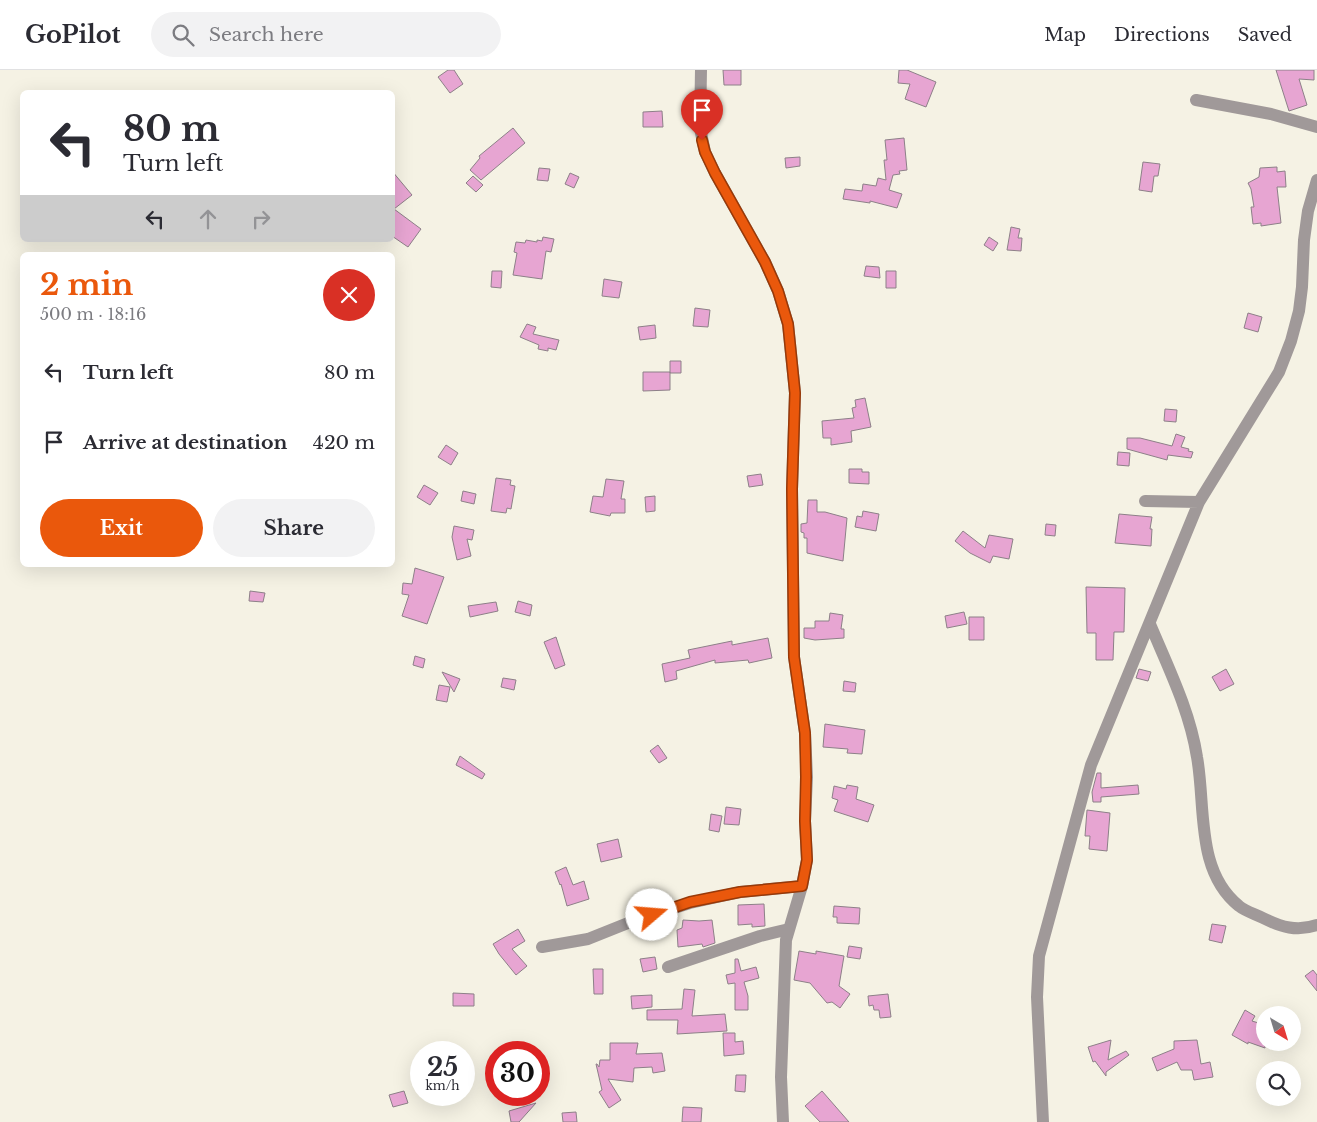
<!DOCTYPE html>
<meta charset="utf-8">
<style>
body{margin:0;font-family:"Libre Baskerville",serif;background:#f2f2f3;color:#2b2b33;height:100vh;display:flex;flex-direction:column;font-size:19px;white-space:nowrap}
*{box-sizing:border-box;margin:0}
p{font-size:16px;color:#7c7c81}
.icon{flex:none;width:28px;height:28px;fill:none;stroke:currentColor;stroke-width:2;stroke-linecap:round;stroke-linejoin:round}
.map{position:relative;flex:1;overflow:hidden}
.sheet{position:absolute;left:20px;top:182px;width:375px;height:315px;display:flex;flex-direction:column;background:#fff;border-radius:8px;box-shadow:0 5px 20px #0002}
.sheet>*{flex:none}
.guide{position:absolute;left:20px;top:20px;width:375px;height:152px;border-radius:8px;box-shadow:0 5px 20px #0002;background:#fff;color:#2b2b33;overflow:hidden}
.needle{width:32px;rotate:142deg}
.tools{position:absolute;left:1256px;top:936px;display:grid;gap:10px}
.tools a{display:grid;place-items:center;width:45px;height:45px;border-radius:50%;background:#fff;box-shadow:0 5px 20px #0002;font-size:25px}
.speed{position:absolute;left:410px;top:971px;display:flex;gap:10px;font-size:25px;font-weight:700;text-align:center}
.speed>*{display:grid;place-content:center;width:65px;height:65px;border-radius:50%;background:#fff;box-shadow:0 5px 20px #0002;line-height:1}
.speed small{font-size:12px;font-weight:400}
.speed .limit{border:8px solid #d22;background:#fff;color:#111}
.pin{position:absolute;display:grid;place-items:center;width:42px;height:42px;color:#fff;margin:-51px -21px;border-radius:50% 50% 50% 0;rotate:-45deg;box-shadow:0 0 5px #0007}
.pin .icon{rotate:45deg}
.me{position:absolute;width:55px;margin:-28px;rotate:72deg;stroke-linejoin:round;filter:drop-shadow(0 0 4px #0008)}
.turn{display:flex;align-items:center;gap:18px;height:105px;padding:0 20px;font-size:22px}
.turn .icon{width:65px;height:65px;stroke-width:2.5}
.turn b{display:block;font-size:35px;line-height:42px}
.lanes{display:flex;align-items:center;height:48px;padding:0 20px;background:#0003;justify-content:center;gap:25px;direction:ltr}
.lanes .off{opacity:.35}
.round{display:grid;place-items:center;flex:none;width:52px;height:52px;border-radius:26px;background:#f2f2f3}
.summary{display:flex;align-items:center;justify-content:space-between;height:85px;padding:0 20px}
h1{font-size:30px;font-weight:700;line-height:38px;color:#ea580c}
.action{display:flex;gap:10px;margin-top:auto;padding:10px 20px}
.action a{flex:1;height:58px;border-radius:30px;background:#ea580c;color:#fff;font-size:20px;font-weight:700;line-height:58px;text-align:center}
.action a+a{background:#f2f2f3;color:#2b2b33}
ul{padding:0;list-style:none}
li{display:flex;align-items:center;gap:15px;height:70px;padding:0 20px}
li div{flex:1}
li b{display:block;font-size:19px}
li em{font-style:normal}
header{display:flex;align-items:center;gap:30px;box-sizing:border-box;height:70px;padding:0 25px;background:#fff;border-bottom:1px solid #e1e1e2}
header strong{font-size:24px}
nav{display:flex;gap:28px;margin-inline-start:auto;font-size:18px}
.search{width:350px;height:45px;background:#f2f2f3;display:flex;align-items:center;gap:12px;box-sizing:border-box;padding:0 18px;border-radius:28px;color:#7c7c81;font-size:19px}
.map>svg:first-child{display:block}
.building{fill:#e7a5d2;stroke:#8d8088}
.lines{fill:none;stroke-linecap:round;stroke-linejoin:round}
.minor{stroke:#a09999;stroke-width:12}
.route-casing{stroke:#983908;stroke-width:12}
.route{stroke:#ea580c;stroke-width:9}
</style>
<header>
<strong>GoPilot</strong>
<div class="search"><svg class="icon" aria-label="search" viewBox="0 0 24 24"><circle cx="10" cy="10" r="6"/><path d="M15 15l6 6"/></svg>Search here</div>
<nav><a>Map</a><a>Directions</a><a>Saved</a></nav>
</header>
<div class="map">
<svg width="1317" height="1052" viewBox="0 0 1317 1052">
<rect width="100%" height="100%" fill="#f5f2e4"/>
<path class="building" d="M448,0H454L463,14L450,23L438,7Z
M723,0H741V15H724Z
M899,0H907L936,12L926,37L905,29L910,14L898,13Z
M1276,0H1314V10L1299,9L1307,35L1289,41Z
M662,41L663,57H643V42Z
M513,58L525,73L481,110L470,100L480,88L479,86Z
M904,68L907,100L899,101L900,104L893,105L889,120L902,124L897,138L870,131V133L843,129L845,119L862,121L863,114L876,116L878,108L886,110L884,90H887L885,70Z
M800,87V96L786,98L785,88Z
M1143,92L1160,94L1158,106H1154L1152,122L1139,120Z
M1277,97V102L1285,101L1286,117H1277L1281,153L1261,156V153L1253,154L1251,137H1254L1251,119L1248,113L1259,107L1260,98Z
M539,98L550,99L548,111L537,110Z
M392,101L412,125L394,139L421,159L408,177L392,166Z
M570,103L579,107L574,118L565,114Z
M473,106L483,115L476,122L466,113Z
M1011,157L1020,159L1018,168H1022L1021,181L1007,180Z
M543,167L554,169L551,182L546,181L542,209L513,205L517,183L514,182L516,172L525,173L526,170L537,172V170L542,171Z
M989,167L998,173L993,181L984,175Z
M866,196L879,197L880,208L864,206Z
M492,201H502L501,218L491,217Z
M886,201H896V218H886Z
M604,209L622,212L619,228L602,226Z
M695,238L710,240L708,257L693,256Z
M1248,243L1262,247L1258,262L1244,258Z
M527,254L536,257L533,264L559,270L556,280L548,278V281L538,279L539,275L520,267Z
M655,255L656,268L640,270L638,257Z
M670,291H681V303H670Z
M643,302H670V320L643,321Z
M865,328L871,357L851,361L852,372L831,375V368H823L822,351L854,348L852,338L856,337L855,330Z
M1165,339L1177,340L1176,352L1164,351Z
M1176,364L1185,367L1181,377L1189,379L1188,381L1193,382L1191,388L1168,385L1167,390L1127,379V368H1140L1172,376Z
M446,375L458,383L451,395L438,387Z
M1118,382L1130,383L1129,396L1117,395Z
M849,399H862V402H869V414L849,413Z
M761,404L763,415L749,417L747,406Z
M496,408L511,410L510,415L515,416L511,439L507,438L506,443L491,441Z
M606,409L624,411L621,429H625V443H611L610,446L590,442L593,426L603,427Z
M424,415L438,423L430,435L417,427Z
M463,421L476,424L474,434L461,431Z
M655,426V441L646,442L645,427Z
M808,430H817V442H825L847,448L843,491L807,483V468H804V463L801,462V454L807,453Z
M863,441L879,444L876,461L855,457L857,446L862,447Z
M1119,444L1152,447L1150,459H1152L1151,476L1115,473Z
M1046,454L1056,455L1055,466L1045,465Z
M454,456L474,460L472,470L467,469L471,486L457,490L452,467Z
M963,461L985,478L989,465L1013,469L1009,489L993,486L990,493L970,483L955,471Z
M415,498L444,507L427,554L402,546L409,525L402,524L403,513L412,514Z
M1086,517L1125,518L1124,562H1114L1113,590H1096V563H1087Z
M250,521L265,523L263,532L249,531Z
M518,531L532,535L530,546L515,542Z
M496,532L498,541L470,547L468,536Z
M964,542L967,554L947,558L945,546Z
M830,543L843,545L841,559H844V568L815,570L804,568V558H815V551H829Z
M969,547H984V570H969Z
M556,567L565,595L555,599L544,572Z
M768,568L772,588L749,593L748,590L715,593V590L676,601L677,609L665,612L662,594L690,588L688,580L732,571V575Z
M415,586L425,589L423,598L413,595Z
M1139,599L1151,602L1148,611L1136,608Z
M1226,599L1234,614L1220,621L1212,607Z
M442,602L460,609L454,622Z
M503,608L516,610L514,620L501,617Z
M844,611L856,613L855,622L843,621Z
M439,615L450,617L447,632L436,630Z
M825,654L865,660L862,684L847,683L848,679L823,677Z
M658,675L667,688L659,693L650,681Z
M460,686L485,704L482,709L456,695Z
M1097,703H1101V718L1138,715L1139,724L1101,727V732H1093L1092,722Z
M847,715L858,717L856,729L874,735L868,752L834,741L838,730L832,728L834,716L846,719Z
M726,737L741,739L739,755L724,754Z
M1087,740L1110,743L1107,781L1089,779L1090,766H1085Z
M711,744L722,746L719,762L709,760Z
M618,769L622,787L601,792L597,774Z
M566,797L573,815L584,811L589,829L567,836L561,814L560,815L555,802Z
M764,834L765,856L752,857V854L738,855V835Z
M834,836L860,838L859,854L837,853V847H833Z
M683,850L699,851L712,850L715,873L703,877L702,874L678,877L677,860L682,858Z
M1212,854L1226,856L1222,873L1209,870Z
M518,859L525,871L512,879L527,896L516,905L499,884L493,874Z
M849,876L862,878L860,889L847,887Z
M799,881L816,884V881L844,886L839,916L850,924L840,938L832,932L827,933L810,913L794,910Z
M655,887L657,899L643,902L640,889Z
M735,889H738L741,901L756,897L759,908L744,912L748,926V940H735V913L728,914L726,905L735,903Z
M593,899H603V924H594Z
M1313,900L1317,905V921L1305,906Z
M684,919L695,920L692,946L725,944L727,961L677,964L678,950H647V940L682,939Z
M453,923L474,924V936H453Z
M888,924L891,947L880,948L879,940H874L873,935L869,936L868,926Z
M652,925V937L632,939L631,926Z
M1245,940L1255,946L1252,951L1265,955V978L1248,972V974L1232,965Z
M723,963H735V972L743,971L744,984L724,986Z
M1111,970L1108,990L1126,981L1129,985L1106,1002V1006L1095,991L1093,992L1088,977Z
M1197,970L1201,994L1210,992L1213,1007L1194,1010L1192,1000H1181L1177,992L1157,1001L1152,988L1174,979V971Z
M610,973H638L636,984L662,983L665,1001L653,1003L652,997L634,998L633,1012L608,1009L621,1030L609,1038L599,1022L602,1020L596,994H597L599,997L600,990H610Z
M736,1005H746L745,1022L735,1021Z
M404,1021L408,1033L393,1037L389,1025Z
M822,1021L849,1052H820L805,1036Z
M536,1033L519,1052H511L509,1041Z
M683,1037L702,1038L701,1052H682Z
M576,1042L577,1052H563L562,1043Z"/>
<g class="lines">
<path class="minor" d="M701,0L700,58L705,82L715,103L765,192L778,221L788,254L795,323L792,419L794,587L805,663L807,707L805,751L807,790L802,816L786,870L781,1007L783,1052
M1196,30L1271,44L1317,57
M1145,431L1199,432
M1150,554C1168,597 1190,641 1197,687C1206,736 1195,801 1239,836C1245,841 1255,844 1263,848C1281,857 1297,862 1317,855
M542,877L588,869L633,851L690,833L740,822L802,816
M668,897L760,866L789,859
M1043,1052L1037,927L1039,886L1091,695L1199,432L1279,302L1291,271L1299,241L1302,217L1304,170L1308,141L1317,110"/>
</g>
<g class="lines">
<defs>
<path id="route" d="M652,845L690,832L740,822L802,816L807,790L805,751L806,707L805,663L794,587L792,419L795,323L788,254L778,221L765,192L715,103L705,82L702,70"/>
</defs>
<use href="#route" class="route-casing"/>
<use href="#route" class="route"/>
</g>
</svg>
<div class="tools">
<a><svg class="needle" viewBox="-14 -14 28 28"><path d="M0-13l5 13h-10z" fill="#e53935"/><path d="M0 13l5-13h-10z" fill="#7c7c81"/></svg></a>
<a><svg class="icon" aria-label="search" viewBox="0 0 24 24"><circle cx="10" cy="10" r="6"/><path d="M15 15l6 6"/></svg></a>
</div>
<div class="speed"><div>25<small>km/h</small></div><div class="limit">30</div></div>
<div class="pin" style="left:702px;top:70px;background:#d93025"><svg class="icon" aria-label="arrive" viewBox="0 0 24 24"><path d="M6 21V4h12l-3 4 3 4H6"/></svg></div>
<svg class="me" style="left:652px;top:845px" viewBox="-20 -20 40 40"><circle r="19" fill="#fff"/><path d="M0-13L10 11 0 6-10 11z" fill="#ea580c"/></svg>
<div class="guide">
<div class="turn"><svg class="icon" aria-label="left" viewBox="0 0 24 24"><path d="M17 20v-9H6M10 6l-5 5 5 5"/></svg><div><b>80 m</b>Turn left</div></div>
<div class="lanes"><svg class="icon" aria-label="left" viewBox="0 0 24 24"><path d="M17 20v-9H6M10 6l-5 5 5 5"/></svg><svg class="icon off" aria-label="ahead" viewBox="0 0 24 24"><path d="M12 20V5M6 11l6-6 6 6"/></svg><svg class="icon off" aria-label="right" viewBox="0 0 24 24"><path d="M7 20v-9h11M14 6l5 5-5 5"/></svg></div>
</div>
<section class="sheet">
<div class="summary"><div><h1>2 min</h1><p>500 m · 18:16</p></div><a class="round" style="background:#d93025;color:#fff"><svg class="icon" aria-label="close" viewBox="0 0 24 24"><path d="M6 6l12 12M18 6L6 18"/></svg></a></div>
<ul>
<li><svg class="icon" aria-label="left" viewBox="0 0 24 24"><path d="M17 20v-9H6M10 6l-5 5 5 5"/></svg><div><b>Turn left</b></div><em>80 m</em></li>
<li><svg class="icon" aria-label="arrive" viewBox="0 0 24 24"><path d="M6 21V4h12l-3 4 3 4H6"/></svg><div><b>Arrive at destination</b></div><em>420 m</em></li>
</ul>
<div class="action"><a>Exit</a><a>Share</a></div>
</section>
</div>
